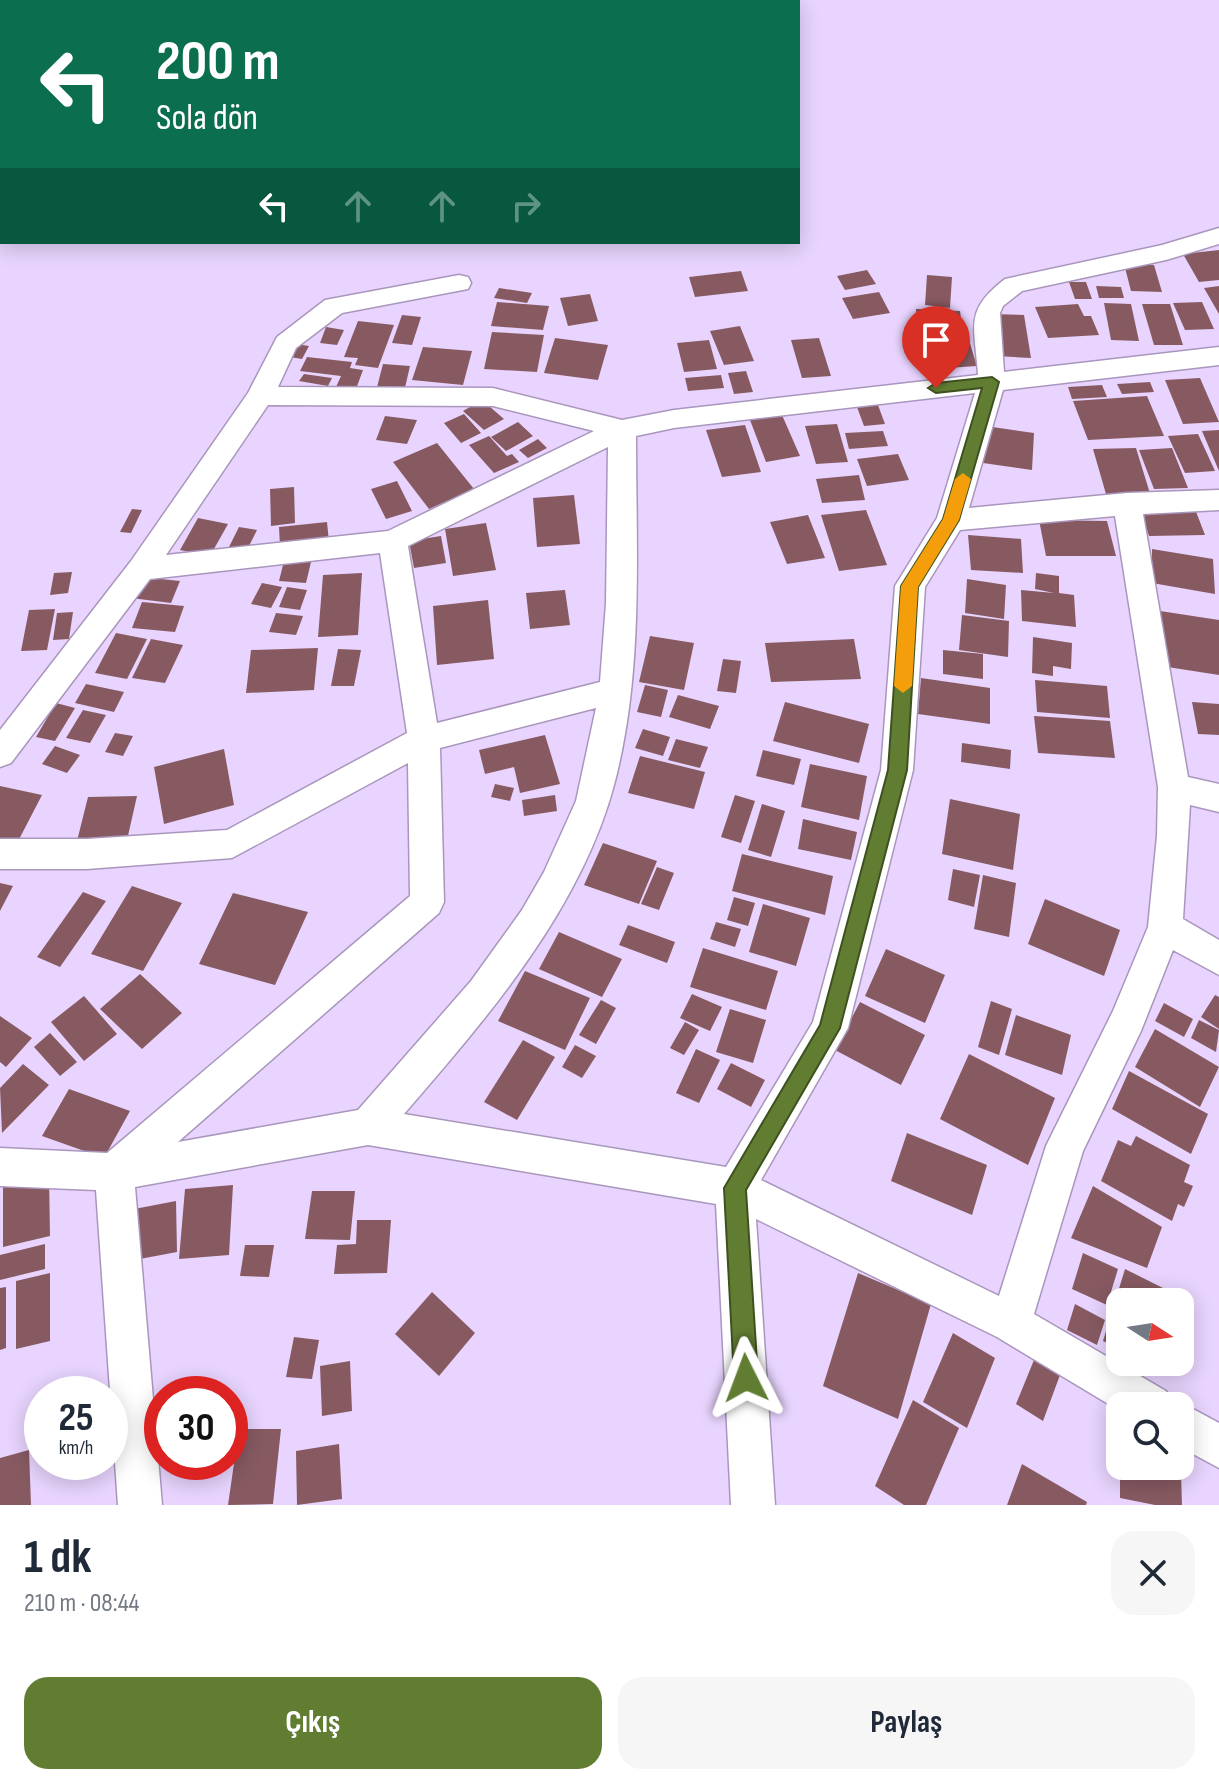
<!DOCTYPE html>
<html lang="tr">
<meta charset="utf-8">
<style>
body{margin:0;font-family:"Sofia Sans Condensed",sans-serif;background:#f6f6f7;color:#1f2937;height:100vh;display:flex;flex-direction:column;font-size:30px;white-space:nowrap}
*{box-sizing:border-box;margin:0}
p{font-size:26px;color:#747a83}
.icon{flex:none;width:44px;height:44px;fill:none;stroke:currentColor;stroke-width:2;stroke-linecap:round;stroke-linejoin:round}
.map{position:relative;height:1505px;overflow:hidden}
.details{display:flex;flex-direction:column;background:#fff;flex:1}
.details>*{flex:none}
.guide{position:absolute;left:0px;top:0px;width:800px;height:244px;box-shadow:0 4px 20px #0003;background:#0b6e4f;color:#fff;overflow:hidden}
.needle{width:52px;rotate:102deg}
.fabs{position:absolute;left:1106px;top:1288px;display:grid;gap:16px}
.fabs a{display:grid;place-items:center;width:88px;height:88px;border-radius:16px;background:#fff;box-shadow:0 4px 20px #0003;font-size:40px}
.speed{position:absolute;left:24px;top:1376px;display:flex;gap:16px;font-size:40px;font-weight:700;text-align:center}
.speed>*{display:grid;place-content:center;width:104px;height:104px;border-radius:50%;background:#fff;box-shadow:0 4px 20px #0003;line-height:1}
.speed small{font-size:20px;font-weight:400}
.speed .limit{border:12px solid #d22;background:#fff;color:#111}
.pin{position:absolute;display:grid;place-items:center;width:68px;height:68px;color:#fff;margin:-82px -34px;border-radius:50% 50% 50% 0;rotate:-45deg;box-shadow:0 0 8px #0007}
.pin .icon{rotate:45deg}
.me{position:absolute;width:88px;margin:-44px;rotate:357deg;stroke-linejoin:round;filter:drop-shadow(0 0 6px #0008)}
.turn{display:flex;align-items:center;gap:28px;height:168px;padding:0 24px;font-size:36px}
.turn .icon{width:104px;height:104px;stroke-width:2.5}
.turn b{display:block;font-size:56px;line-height:68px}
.lanes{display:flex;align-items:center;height:76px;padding:0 24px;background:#0003;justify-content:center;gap:40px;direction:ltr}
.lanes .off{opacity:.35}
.round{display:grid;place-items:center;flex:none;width:84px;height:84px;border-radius:24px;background:#f6f6f7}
.head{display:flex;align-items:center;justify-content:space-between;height:136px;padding:0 24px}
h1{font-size:48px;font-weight:700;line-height:60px}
.button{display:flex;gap:16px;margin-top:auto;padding:16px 24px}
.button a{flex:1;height:92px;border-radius:24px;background:#617d32;color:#fff;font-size:32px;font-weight:700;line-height:92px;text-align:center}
.button a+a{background:#f6f6f7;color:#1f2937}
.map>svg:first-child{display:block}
.building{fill:#875a62}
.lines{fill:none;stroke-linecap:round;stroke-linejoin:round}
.street-casing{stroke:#a996bd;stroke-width:3}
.street{fill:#fff;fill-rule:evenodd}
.route{fill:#617d32;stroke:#3f5120;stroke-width:2}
.slow{fill:#f59e0b}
</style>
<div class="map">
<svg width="1219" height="1505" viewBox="0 0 1219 1505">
<rect width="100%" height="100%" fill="#e8d4fe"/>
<path class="building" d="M1219,250V280L1199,282L1183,254Z
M1124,264L1154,265L1162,292L1131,291Z
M867,270L876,284L845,290L837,276Z
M741,271L748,291L695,297L689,277Z
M927,275L952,277L950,308L925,305Z
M1069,282H1086L1092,299H1075Z
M1096,286L1121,287L1124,298H1099Z
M1219,286V314L1204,288Z
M499,288L532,293L527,303L494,298Z
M879,292L890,313L853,319L842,298Z
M590,294L598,321L568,326L560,298Z
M497,302L549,306L543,330L491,326Z
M1202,302L1214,329L1185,330L1173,303Z
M1104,303L1131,304L1139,341L1111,340Z
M1078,304L1084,316H1091L1099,335L1048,338L1035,307Z
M1142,304H1170L1183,345H1154Z
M916,309L960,311L963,333L918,332Z
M990,314L1024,315L1031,358L996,356Z
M402,315L421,317L412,345L392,343Z
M358,321L394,325L378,368L355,365L358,358L344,357Z
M740,326L754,361L724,365L710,331Z
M326,327L344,330L337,345L320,343Z
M492,332L544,335L537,372L484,369Z
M967,334L977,366L933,369L924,336Z
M555,338L608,345L598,380L544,373Z
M819,338L831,376L802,378L791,340Z
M709,340L717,369L684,372L677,343Z
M296,344L309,346L302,359L290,357Z
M423,347L472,351L463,385L412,380Z
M307,357L352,362L350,368L363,370L356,389L336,387L341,376L300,371Z
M383,364L410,366L404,392L376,391Z
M746,371L753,392L734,394L728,373Z
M304,374L332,378L328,386L299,381Z
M721,375L724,388L688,391L685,378Z
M1200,378L1219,422L1183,424L1165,380Z
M1150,382L1154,392L1122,394L1117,384Z
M1102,385L1107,397L1072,399L1068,387Z
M1147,396L1164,436L1088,440L1073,401Z
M875,397L885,424L864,426L854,399Z
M482,400L504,419L484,430L463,411Z
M464,414L481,433L461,443L444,423Z
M782,415L800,456L766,462L750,420Z
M385,416L417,420L407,444L376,440Z
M518,422L533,436L506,451L491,437Z
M837,424L848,462L816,464L805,426Z
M745,425L761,472L722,477L706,430Z
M986,426L1034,433L1032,470L983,463Z
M1219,430V471L1202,431Z
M883,431L888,446L849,449L845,433Z
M1198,434L1215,471L1185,473L1168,436Z
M489,436L507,456L512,454L519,462L494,473L469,445Z
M538,439L547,448L528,458L519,450Z
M437,443L474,489L429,509L393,462Z
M1136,448L1152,500L1108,501L1093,449Z
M1172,448L1188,488L1154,489L1139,450Z
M898,454L909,480L867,486L857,459Z
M859,475L865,500L822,503L816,479Z
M397,481L412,511L386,519L371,489Z
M294,487L295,523L271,526L270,489Z
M574,495L580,544L537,547L533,498Z
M132,509L142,510L131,533L120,532Z
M1195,509L1205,535L1149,536L1140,510Z
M866,510L887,565L839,571L821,515Z
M808,515L825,558L787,564L770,522Z
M198,518L228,524L210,556L180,550Z
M1039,520L1107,521L1116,556H1046Z
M327,522L329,542L280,547L279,527Z
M486,523L496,570L453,576L445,529Z
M239,527L257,530L246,552L228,549Z
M968,535L1021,539L1023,573L971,570Z
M441,536L446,563L414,568L409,541Z
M1152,549L1213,559L1215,594L1152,583Z
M284,561L311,562L306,583L279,581Z
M72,572L68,593L50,595L54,573Z
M362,573L358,635L318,637L323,575Z
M1036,573L1059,576V593L1074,595L1076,627L1022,621L1021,590L1054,593L1035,589Z
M141,577L180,581L171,603L131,598Z
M967,579L1006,585L1004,619L965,613Z
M262,583L282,587L271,608L251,604Z
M287,587L307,590L300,610L279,607Z
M565,590L570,625L530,629L526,593Z
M488,600L494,659L437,665L433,606Z
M142,602L184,606L175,632L132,628Z
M55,609L47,650L21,651L29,610Z
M1160,611L1219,620V675L1161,666Z
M73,612L69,639L53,640L57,613Z
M276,613L303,616L296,635L269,632Z
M962,615L1009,621L1008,657L959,650Z
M116,633L147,639L127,679L95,673Z
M650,636L694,643L684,690L639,682Z
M1033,637L1072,643L1071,669L1053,666V676L1032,673Z
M151,639L183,645L165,683L132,678Z
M854,639L861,679L771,682L765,643Z
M318,648L314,690L246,693L251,650Z
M338,649L361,650L354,686H331Z
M943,650L983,654V679L943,674Z
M723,659L741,661L736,693L717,691Z
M921,678L990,688V724L918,714Z
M1035,680L1107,686L1110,718L1037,712Z
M86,684L124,692L114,712L75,703Z
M645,685L668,690L661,717L637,712Z
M678,695L719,706L710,729L669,717Z
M785,702L869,724L859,763L773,741Z
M1192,702L1219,704V735L1198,734Z
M56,703L75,708L55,741L36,737Z
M83,710L106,715L90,743L66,738Z
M1034,716L1110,721L1115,758L1038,753Z
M643,729L670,737L663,756L635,748Z
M115,733L133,736L123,756L105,752Z
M545,735L560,784L520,793L514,767L485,774L479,750Z
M676,739L708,747L700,768L668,760Z
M962,743L1011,750L1010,769L961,762Z
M55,746L80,755L67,773L42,764Z
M224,749L234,805L164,824L154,767Z
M763,750L801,759L794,785L756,776Z
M640,756L705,772L694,809L628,793Z
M810,764L867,776L859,820L801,807Z
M495,784L514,788L510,801L491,797Z
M0,786L42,795L13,851L0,848Z
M555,795L557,811L524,816L522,800Z
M735,795L755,801L741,843L721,837Z
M137,796L125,849H75L88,797Z
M950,799L1020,814L1013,870L942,854Z
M762,804L785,811L771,857L748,850Z
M803,819L857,832L851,860L798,849Z
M603,843L657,861L639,904L584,885Z
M742,854L833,876L825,915L732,891Z
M657,867L674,873L659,910L641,904Z
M953,869L980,875L974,907L948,900Z
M983,875L1016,883L1009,937L974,929Z
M0,883L13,886L0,911Z
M132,886L182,903L143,971L91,954Z
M83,892L106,901L60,967L37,957Z
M233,893L308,912L275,985L199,964Z
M734,897L755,903L748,926L727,920Z
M1045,899L1120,930L1104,976L1028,944Z
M763,904L810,918L796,966L749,952Z
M716,922L741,929L735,947L710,939Z
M628,925L675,942L667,963L619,945Z
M559,932L622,959L602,997L539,969Z
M703,948L778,971L766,1010L690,987Z
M886,949L945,975L925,1023L865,996Z
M525,971L590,998L565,1050L498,1021Z
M140,974L182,1013L142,1049L100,1009Z
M692,994L722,1007L710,1031L680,1018Z
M1215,995L1219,997V1029L1201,1017Z
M84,996L117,1034L84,1061L51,1022Z
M601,1000L616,1008L596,1044L579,1035Z
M991,1001L1012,1009L999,1055L978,1047Z
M860,1002L925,1035L901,1085L835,1050Z
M1164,1003L1193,1019L1184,1037L1155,1021Z
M730,1009L766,1020L753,1063L716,1052Z
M1016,1015L1071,1035L1062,1075L1005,1055Z
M0,1016L32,1038L6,1067L0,1062Z
M1199,1020L1219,1030L1216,1052L1191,1038Z
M685,1022L699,1030L684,1055L670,1048Z
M1155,1029L1219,1067L1200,1107L1135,1067Z
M50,1033L77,1062L60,1076L34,1047Z
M523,1040L555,1057L517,1120L484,1102Z
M575,1045L596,1056L582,1078L562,1067Z
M696,1049L720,1060L699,1103L676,1093Z
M969,1054L1055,1098L1028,1165L940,1119Z
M731,1063L765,1080L751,1107L717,1089Z
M23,1064L49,1085L2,1133L0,1088Z
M1129,1071L1208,1114L1191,1154L1112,1109Z
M69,1089L130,1111L104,1158L42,1136Z
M907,1133L987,1165L972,1215L891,1181Z
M1136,1136L1190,1165L1184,1182L1193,1186L1184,1207L1178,1204L1172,1221L1101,1181L1118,1140L1131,1146Z
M49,1174L50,1236L3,1247V1184Z
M233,1185L229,1255L179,1259L185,1189Z
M1093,1186L1162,1227L1147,1268L1071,1238Z
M312,1191H355L350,1240L305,1239Z
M176,1201L177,1252L129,1261V1210Z
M357,1220H391L387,1273L334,1274L337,1245L356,1244Z
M45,1244V1269L0,1280V1255Z
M245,1245H274L269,1277L240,1276Z
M1083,1253L1118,1269L1107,1305L1072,1289Z
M1125,1269L1165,1289L1161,1302H1120V1349L1103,1341Z
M50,1273V1341L16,1349V1281Z
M858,1273L931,1304L898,1419L823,1386Z
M6,1287V1348L0,1350V1288Z
M432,1292L475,1333L439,1376L395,1334Z
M1075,1304L1105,1320L1097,1345L1067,1330Z
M953,1333L995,1358L967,1428L923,1402Z
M294,1337L319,1340L312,1379L286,1377Z
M1034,1360L1060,1375L1043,1421L1016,1404Z
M350,1361L352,1411L322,1416L320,1366Z
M913,1400L959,1428L926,1505H904L875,1486Z
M239,1429H281L273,1504L228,1505Z
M339,1444L342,1499L297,1505L296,1451Z
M29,1450L31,1505H0V1458Z
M1022,1464L1087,1502L1086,1505H1007Z
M1120,1466H1148L1181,1473L1182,1505H1155L1120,1498Z"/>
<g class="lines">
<defs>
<path id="street" d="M1219,228V244L1166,260L1022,291L1003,306L1000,313L1004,372L1219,347V365L1003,390L969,508L1127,493L1219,490V510L1143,514L1188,777L1219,784V812L1190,805L1183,919L1219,940V975L1173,950L1141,1031L1083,1151L1034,1314L1166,1391L1172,1405L1180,1402L1219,1423V1468L1180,1447V1406H1120V1411L997,1337L756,1219L775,1505H731L716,1204L368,1145L135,1187L162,1505H118L96,1190L0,1186V1148L107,1153L410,896L408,763L232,858L87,869H0V839H87L227,830L407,733L380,553L150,579L11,763L0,767V730L131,561L248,393L277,337L325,300L459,275L468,277L471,283L468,289L342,313L296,348L278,387L493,388L622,420L674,410L978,375C975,327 963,311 1005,279L1162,245ZM975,393L937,518L895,586L881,770L813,1022L726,1167L404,1114C487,1018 580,911 614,785C644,673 636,552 636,436L674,428ZM268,405L493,406L594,431L388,531L166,555ZM608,447L606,603L600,682L437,723L408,546ZM1115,516L1158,787L1157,836L1148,927L1113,1011L1046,1146L999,1296L761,1180L848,1028L913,770L925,587L960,530ZM596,708L576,801L544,872L522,910L471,981L358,1110L178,1142L439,913L444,902L440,748Z"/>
</defs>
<use href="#street" class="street-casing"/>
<use href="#street" class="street"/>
</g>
<path class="route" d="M992,377L999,382L959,520L918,587L907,770L840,1028L746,1190L758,1378L755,1386L746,1390L738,1386L734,1378L724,1188L820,1025L888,770L901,586L943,519L982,388L936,393L928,388L936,383Z"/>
<path class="slow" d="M963,473L971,479L959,520L918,587L912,686L903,693L894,686L901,586L943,519L955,479Z"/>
</svg>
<div class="fabs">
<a><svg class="needle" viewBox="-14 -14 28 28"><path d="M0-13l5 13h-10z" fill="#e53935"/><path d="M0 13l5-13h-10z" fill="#747a83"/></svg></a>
<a><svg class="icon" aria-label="search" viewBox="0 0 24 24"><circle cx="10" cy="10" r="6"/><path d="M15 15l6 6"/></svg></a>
</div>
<div class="speed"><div>25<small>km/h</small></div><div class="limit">30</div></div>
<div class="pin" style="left:936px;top:388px;background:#d93025"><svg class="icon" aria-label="arrive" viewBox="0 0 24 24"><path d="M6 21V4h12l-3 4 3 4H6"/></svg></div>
<svg class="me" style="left:746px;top:1378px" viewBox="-20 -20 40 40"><path d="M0-17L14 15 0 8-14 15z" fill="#617d32" stroke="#fff" stroke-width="4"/></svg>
<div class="guide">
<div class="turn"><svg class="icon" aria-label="left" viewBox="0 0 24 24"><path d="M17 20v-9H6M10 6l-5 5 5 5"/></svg><div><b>200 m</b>Sola dön</div></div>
<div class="lanes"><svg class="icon" aria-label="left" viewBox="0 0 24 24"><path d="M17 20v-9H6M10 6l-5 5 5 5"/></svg><svg class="icon off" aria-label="ahead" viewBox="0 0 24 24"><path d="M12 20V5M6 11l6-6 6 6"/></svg><svg class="icon off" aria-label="ahead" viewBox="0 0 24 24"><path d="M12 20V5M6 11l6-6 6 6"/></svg><svg class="icon off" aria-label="right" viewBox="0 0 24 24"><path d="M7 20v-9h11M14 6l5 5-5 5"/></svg></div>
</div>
</div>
<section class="details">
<div class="head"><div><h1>1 dk</h1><p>210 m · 08:44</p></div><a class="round"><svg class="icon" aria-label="close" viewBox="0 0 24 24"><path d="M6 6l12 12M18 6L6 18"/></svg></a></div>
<div class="button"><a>Çıkış</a><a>Paylaş</a></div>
</section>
